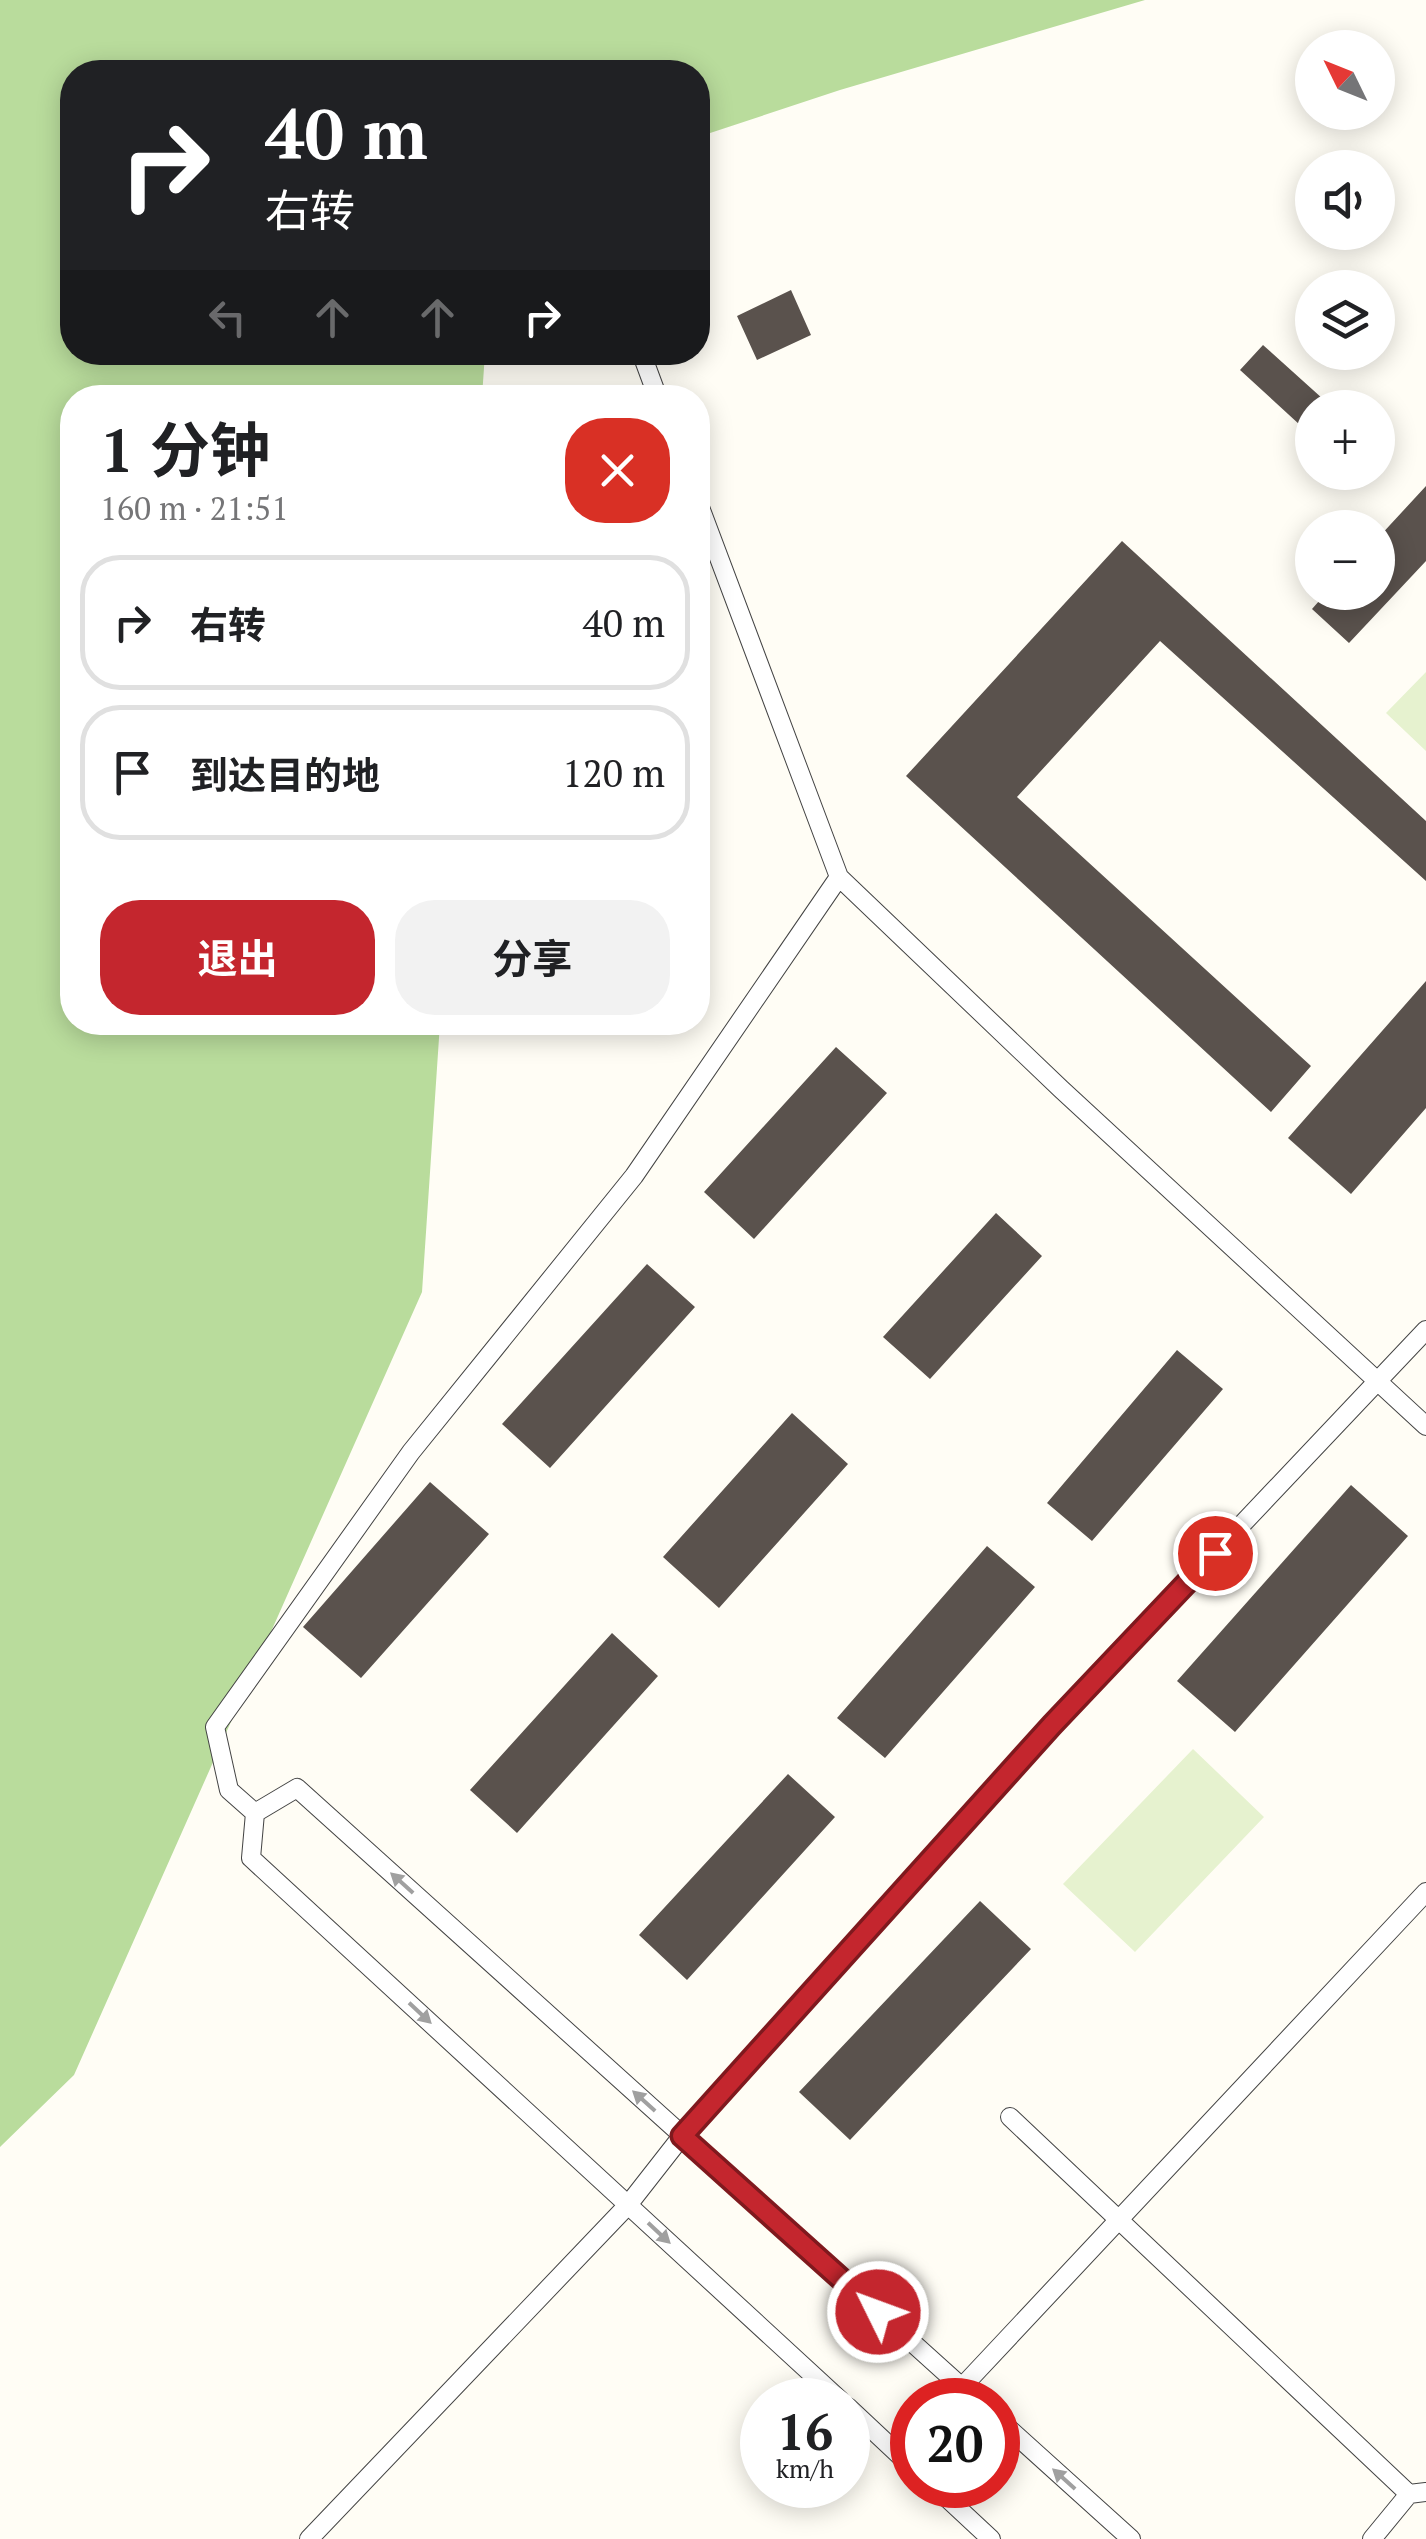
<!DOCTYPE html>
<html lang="zh">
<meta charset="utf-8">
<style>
body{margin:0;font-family:"PT Serif","Noto Sans SC",serif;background:#f2f2f2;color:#202124;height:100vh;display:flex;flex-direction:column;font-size:38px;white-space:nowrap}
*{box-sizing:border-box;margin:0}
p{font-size:32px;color:#757577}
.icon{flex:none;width:55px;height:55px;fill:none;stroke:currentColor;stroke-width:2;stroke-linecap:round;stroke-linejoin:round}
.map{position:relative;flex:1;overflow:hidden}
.details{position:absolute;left:60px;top:385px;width:650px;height:650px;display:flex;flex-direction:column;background:#fff;border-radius:40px;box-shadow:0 5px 25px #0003}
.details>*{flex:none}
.top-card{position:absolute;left:60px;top:60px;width:650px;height:305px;border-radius:40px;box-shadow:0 5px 25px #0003;background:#202124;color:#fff;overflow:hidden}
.needle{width:65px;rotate:313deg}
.tools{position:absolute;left:1295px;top:30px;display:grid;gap:20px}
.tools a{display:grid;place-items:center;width:100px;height:100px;border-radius:50%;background:#fff;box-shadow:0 5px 25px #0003;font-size:50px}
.speed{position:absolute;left:740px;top:2378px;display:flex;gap:20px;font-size:50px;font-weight:700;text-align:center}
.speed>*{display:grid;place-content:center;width:130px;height:130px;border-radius:50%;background:#fff;box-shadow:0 5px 25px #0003;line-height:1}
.speed small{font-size:25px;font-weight:400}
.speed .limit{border:15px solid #d22;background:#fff;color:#111}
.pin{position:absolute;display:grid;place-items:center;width:85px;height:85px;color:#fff;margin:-42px;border:5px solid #fff;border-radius:50%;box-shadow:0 2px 10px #0007}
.me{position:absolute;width:110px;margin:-55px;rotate:312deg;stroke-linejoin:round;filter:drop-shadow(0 0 8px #0008)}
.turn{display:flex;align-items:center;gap:35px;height:210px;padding:0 40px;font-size:45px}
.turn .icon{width:130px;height:130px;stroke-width:2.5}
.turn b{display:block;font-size:70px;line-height:85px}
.lanes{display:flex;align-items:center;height:95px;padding:0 40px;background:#0003;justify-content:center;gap:50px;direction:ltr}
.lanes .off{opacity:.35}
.round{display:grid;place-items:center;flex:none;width:105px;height:105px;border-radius:40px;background:#f2f2f2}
.summary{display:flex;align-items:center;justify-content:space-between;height:170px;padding:0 40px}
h1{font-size:60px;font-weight:700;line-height:75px}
.primary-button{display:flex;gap:20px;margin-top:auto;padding:20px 40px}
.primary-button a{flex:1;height:115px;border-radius:40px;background:#c4262e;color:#fff;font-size:40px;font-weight:700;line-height:115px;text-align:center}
.primary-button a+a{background:#f2f2f2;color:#202124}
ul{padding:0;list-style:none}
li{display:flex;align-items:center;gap:30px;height:135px;margin:0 20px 15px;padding:0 20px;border:5px solid #e0e0e0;border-radius:40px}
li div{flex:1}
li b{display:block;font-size:38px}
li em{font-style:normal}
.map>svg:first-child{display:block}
.forest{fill:#b9dc9c}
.pitch{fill:#e6f2cf}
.building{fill:#5a524d}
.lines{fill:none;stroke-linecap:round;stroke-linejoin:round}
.lane-casing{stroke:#444;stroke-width:20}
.lane{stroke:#fff;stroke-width:18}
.oneway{fill:#a0a0a0}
.route-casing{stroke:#7f191e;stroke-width:25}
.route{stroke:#c4262e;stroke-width:18}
</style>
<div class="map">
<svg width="1426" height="2539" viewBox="0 0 1426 2539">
<rect width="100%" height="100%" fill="#fffdf5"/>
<path class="forest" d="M0,0H1145L840,90L698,137V72H72V352L485,353L482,397L72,398V1022L440,1023L422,1292L74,2075L0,2147Z"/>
<path class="pitch" d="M1426,672V751L1386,713Z
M1193,1749L1264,1817L1135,1952L1063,1884Z"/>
<path class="building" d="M791,290L811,335L757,360L737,316Z
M1263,345L1333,408H1312V436L1240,370Z
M1426,486V561L1349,643L1312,609L1327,592H1378V538Z
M1122,541L1426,821V881L1160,641L1017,797L1311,1066L1271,1112L906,776Z
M1426,981V1108L1351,1194L1288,1138Z
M836,1047L887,1093L754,1239L704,1192Z
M996,1213L1042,1256L930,1379L883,1337Z
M647,1264L695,1307L550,1468L502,1424Z
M1177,1350L1223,1389L1092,1541L1047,1503Z
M792,1413L848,1464L719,1608L663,1557Z
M430,1482L489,1534L361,1678L303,1627Z
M1351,1485L1408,1536L1235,1732L1177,1681Z
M987,1546L1035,1587L885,1758L837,1718Z
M612,1633L658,1676L517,1833L470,1790Z
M788,1774L835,1817L687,1980L639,1935Z
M980,1901L1031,1949L850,2140L799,2092Z"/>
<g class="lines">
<defs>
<path id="lane" d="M641,352L658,398
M698,502L839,877L1061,1089L1426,1426
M255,1813L229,1790L215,1727L411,1452L634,1176L839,877
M1010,2117L1409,2494
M962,2387L1426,1892
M840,2400L251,1858L255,1813L297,1788L976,2400
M848,2407L912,2467
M998,2419L1131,2539
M933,2485L991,2539
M309,2539L628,2205L682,2136L1052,1725L1426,1330
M1372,2539L1409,2494L1426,2492"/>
</defs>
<use href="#lane" class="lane-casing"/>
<use href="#lane" class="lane"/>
</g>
<defs><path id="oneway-solid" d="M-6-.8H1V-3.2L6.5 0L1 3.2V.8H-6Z" transform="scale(2.5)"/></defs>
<g class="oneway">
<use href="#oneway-solid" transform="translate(402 1883) rotate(-138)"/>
<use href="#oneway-solid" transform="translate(420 2013) rotate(43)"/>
<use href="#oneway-solid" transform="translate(644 2101) rotate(-138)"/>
<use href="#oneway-solid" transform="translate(659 2233) rotate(43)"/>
<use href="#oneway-solid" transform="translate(1064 2479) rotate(-138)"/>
</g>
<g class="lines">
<defs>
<path id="route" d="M878,2312L682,2136L1052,1725L1215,1553"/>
</defs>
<use href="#route" class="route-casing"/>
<use href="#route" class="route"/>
</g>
</svg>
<div class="tools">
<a><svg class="needle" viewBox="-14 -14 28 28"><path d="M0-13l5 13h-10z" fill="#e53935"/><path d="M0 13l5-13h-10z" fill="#757577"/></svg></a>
<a><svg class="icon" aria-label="sound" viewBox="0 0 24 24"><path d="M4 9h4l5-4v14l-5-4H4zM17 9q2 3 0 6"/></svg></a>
<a><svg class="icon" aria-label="layers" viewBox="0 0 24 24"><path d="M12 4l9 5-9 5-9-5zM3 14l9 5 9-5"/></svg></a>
<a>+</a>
<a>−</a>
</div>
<div class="speed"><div>16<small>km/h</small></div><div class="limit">20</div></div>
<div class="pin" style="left:1215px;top:1553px;background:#d93025"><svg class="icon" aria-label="arrive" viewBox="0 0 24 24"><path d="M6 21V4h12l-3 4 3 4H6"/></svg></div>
<svg class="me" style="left:878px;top:2312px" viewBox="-20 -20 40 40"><circle r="17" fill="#c4262e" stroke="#fff" stroke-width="3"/><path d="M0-11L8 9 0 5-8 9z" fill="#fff"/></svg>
<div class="top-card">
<div class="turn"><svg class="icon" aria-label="right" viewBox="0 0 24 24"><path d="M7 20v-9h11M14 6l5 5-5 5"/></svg><div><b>40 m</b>右转</div></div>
<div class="lanes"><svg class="icon off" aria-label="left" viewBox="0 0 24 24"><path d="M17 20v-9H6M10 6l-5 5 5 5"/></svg><svg class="icon off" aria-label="ahead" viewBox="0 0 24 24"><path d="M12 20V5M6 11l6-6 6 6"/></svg><svg class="icon off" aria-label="ahead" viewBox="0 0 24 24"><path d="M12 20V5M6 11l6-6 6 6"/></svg><svg class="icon" aria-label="right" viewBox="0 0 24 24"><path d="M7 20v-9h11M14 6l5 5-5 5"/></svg></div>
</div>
<section class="details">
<div class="summary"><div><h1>1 分钟</h1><p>160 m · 21:51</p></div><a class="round" style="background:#d93025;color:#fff"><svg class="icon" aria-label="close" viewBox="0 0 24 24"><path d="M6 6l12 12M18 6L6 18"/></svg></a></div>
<ul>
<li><svg class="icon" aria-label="right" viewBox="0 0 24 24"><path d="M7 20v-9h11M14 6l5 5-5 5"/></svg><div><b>右转</b></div><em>40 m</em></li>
<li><svg class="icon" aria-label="arrive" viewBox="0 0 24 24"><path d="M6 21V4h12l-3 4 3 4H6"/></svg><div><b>到达目的地</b></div><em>120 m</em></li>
</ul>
<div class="primary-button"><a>退出</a><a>分享</a></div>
</section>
</div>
